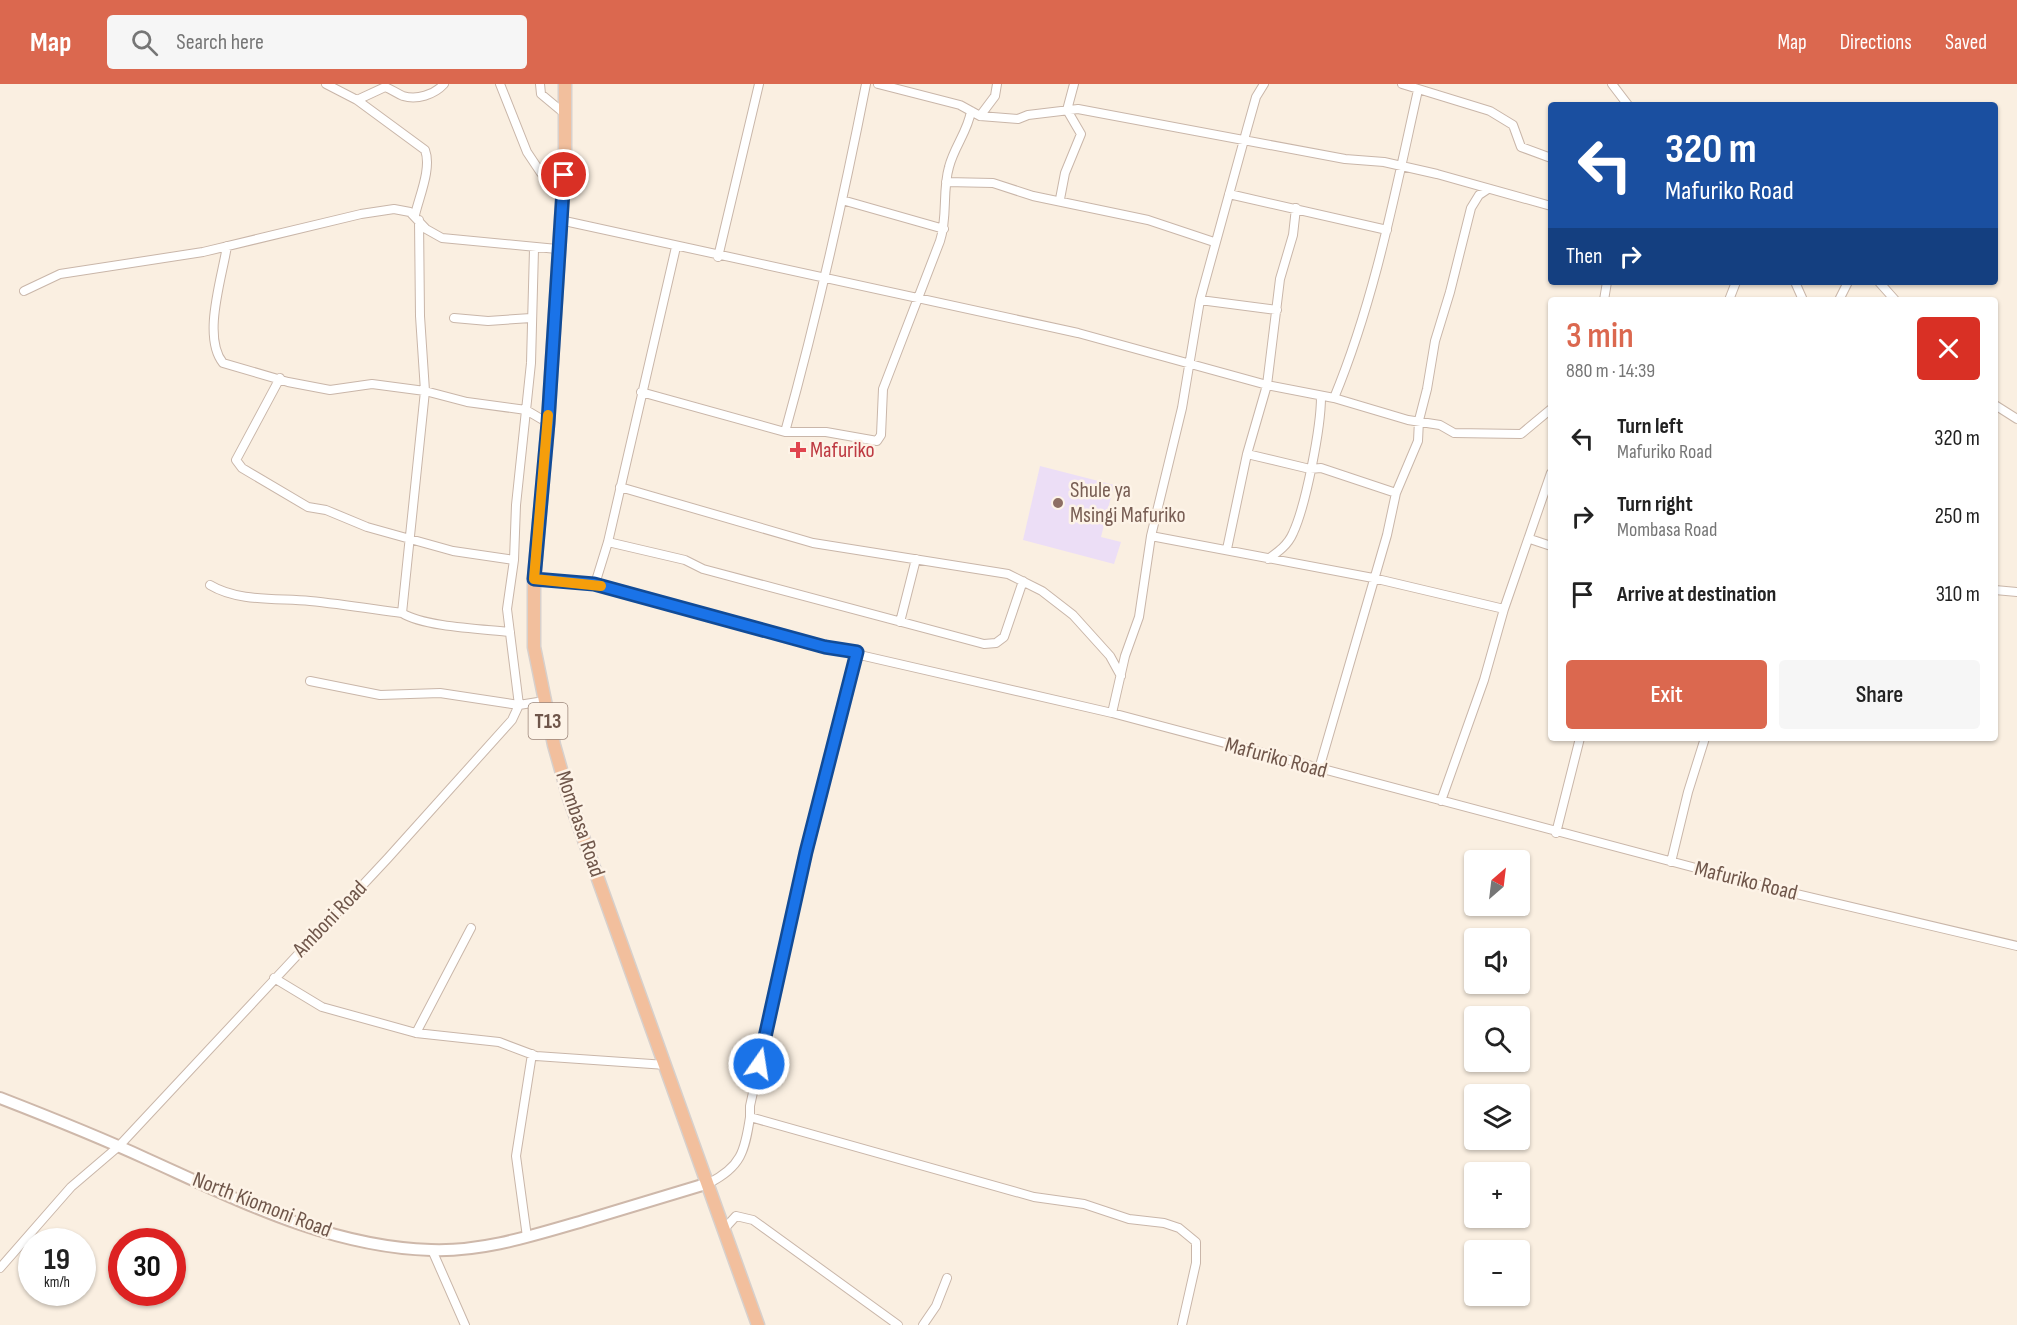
<!DOCTYPE html>
<meta charset="utf-8">
<style>
body{margin:0;font-family:"Sofia Sans Condensed",sans-serif;background:#f6f6f6;color:#222;height:100vh;display:flex;flex-direction:column;font-size:22px;white-space:nowrap}
*{box-sizing:border-box;margin:0}
p{font-size:20px;color:#767676}
.icon{flex:none;width:33px;height:33px;fill:none;stroke:currentColor;stroke-width:2;stroke-linecap:round;stroke-linejoin:round}
.map{position:relative;flex:1;overflow:hidden}
.side{position:absolute;left:1548px;top:213px;width:450px;height:444px;display:flex;flex-direction:column;background:#fff;border-radius:6px;box-shadow:0 2px 4px #0004}
.side>*{flex:none}
.top-card{position:absolute;left:1548px;top:18px;width:450px;height:183px;border-radius:6px;box-shadow:0 2px 4px #0004;background:#1a4fa0;color:#fff;overflow:hidden}
.needle{width:39px;rotate:28deg}
.buttons{position:absolute;left:1464px;top:766px;display:grid;gap:12px}
.buttons a{display:grid;place-items:center;width:66px;height:66px;border-radius:6px;background:#fff;box-shadow:0 2px 4px #0004;font-size:30px}
.speed{position:absolute;left:18px;top:1144px;display:flex;gap:12px;font-size:30px;font-weight:700;text-align:center}
.speed>*{display:grid;place-content:center;width:78px;height:78px;border-radius:50%;background:#fff;box-shadow:0 2px 4px #0004;line-height:1}
.speed small{font-size:15px;font-weight:400}
.speed .limit{border:9px solid #d22;background:#fff;color:#111}
.pin{position:absolute;display:grid;place-items:center;width:51px;height:51px;color:#fff;margin:-26px;border:3px solid #fff;border-radius:50%;box-shadow:0 2px 6px #0007}
.me{position:absolute;width:66px;margin:-33px;rotate:13deg;stroke-linejoin:round;filter:drop-shadow(0 0 4px #0008)}
.turn{display:flex;align-items:center;gap:21px;height:126px;padding:0 18px;font-size:27px}
.turn .icon{width:78px;height:78px;stroke-width:2.5}
.turn b{display:block;font-size:42px;line-height:51px}
.then{display:flex;align-items:center;height:57px;padding:0 18px;background:#0003;gap:12px;font-size:22px}
.round{display:grid;place-items:center;flex:none;width:63px;height:63px;border-radius:6px;background:#f6f6f6}
.summary{display:flex;align-items:center;justify-content:space-between;height:102px;padding:0 18px}
h1{font-size:36px;font-weight:600;line-height:45px;color:#db684f}
.action{display:flex;gap:12px;margin-top:auto;padding:12px 18px}
.action a{flex:1;height:69px;border-radius:6px;background:#db684f;color:#fff;font-size:24px;font-weight:600;line-height:69px;text-align:center}
.action a+a{background:#f6f6f6;color:#222}
ul{padding:0;list-style:none}
li{display:flex;align-items:center;gap:18px;height:78px;padding:0 18px}
li div{flex:1}
li b{display:block;font-size:22px}
li em{font-style:normal}
header{display:flex;align-items:center;gap:36px;box-sizing:border-box;height:84px;padding:0 30px;background:#db684f;color:#fff}
header strong{font-size:28px}
nav{display:flex;gap:33px;margin-inline-start:auto;font-size:21px}
.search{width:420px;height:54px;background:#f6f6f6;display:flex;align-items:center;gap:15px;box-sizing:border-box;padding:0 21px;border-radius:6px;color:#767676;font-size:22px}
.map>svg:first-child{display:block}
.education{fill:#ecdef6}
.lines{fill:none;stroke-linecap:round;stroke-linejoin:round}
.minor-casing{stroke:#c9b6a9;stroke-width:10}
.secondary-casing{stroke:#ceb8aa;stroke-width:14}
.trunk-casing{stroke:#d7d0cc;stroke-width:15}
.minor{stroke:#fff;stroke-width:8}
.secondary{stroke:#fff;stroke-width:10}
.trunk{stroke:#f2bf9d;stroke-width:12}
.route-casing{stroke:#114b97;stroke-width:15}
.route{stroke:#1a73e8;stroke-width:10}
.slow{stroke:#f59e0b;stroke-width:10}
.health-dot{fill:#e0444e;stroke:#fdf3e7;stroke-width:2}
.education-dot{fill:#8d6e63;stroke:#fdf3e7;stroke-width:2}
.labels{text-anchor:middle;dominant-baseline:central;stroke-width:5;stroke-linejoin:round;paint-order:stroke}
.shield{fill:#fdf3e7;stroke:#9a8579;stroke-width:1.5}
.shield-label{font-size:21px;font-weight:bold;fill:#6f564a}
.health-label{font-size:22px;fill:#be3a42;stroke:#fdf3e7;text-anchor:start}
.education-label{font-size:22px;fill:#785e54;stroke:#fdf3e7;text-anchor:start}
.street-label{font-size:22px;fill:#6f564a;stroke:#fdf3e7}
</style>
<header>
<strong>Map</strong>
<div class="search"><svg class="icon" aria-label="search" viewBox="0 0 24 24"><circle cx="10" cy="10" r="6"/><path d="M15 15l6 6"/></svg>Search here</div>
<nav><a>Map</a><a>Directions</a><a>Saved</a></nav>
</header>
<div class="map">
<svg width="2017" height="1241" viewBox="0 0 2017 1241">
<rect width="100%" height="100%" fill="#faefe1"/>
<path class="education" d="M1040,382L1114,401L1101,453L1121,458L1114,480L1023,456Z"/>
<g class="lines">
<defs>
<path id="minor" d="M326,0L357,16L425,66C432,84 419,113 415,131
M500,0L527,68L541,89L562,109
M540,0L541,10L565,30
M878,0L960,21L980,32L1018,35L1028,31L1078,25L1345,75L1384,78L1437,90L1551,122
M1402,0L1490,27L1513,41L1521,63L1551,74
M1612,0L1628,21
M357,16L385,3C391,5 396,9 403,12C417,16 434,11 444,0
M980,32L995,12L997,0
M946,98L993,99L1033,112L1148,136L1214,158
M1229,110L1387,146
M1060,115L1065,89L1081,50L1067,26L1074,0
M842,116L944,145
M560,136L1078,249L1267,301L1334,314L1408,336L1440,341L1454,349L1521,350L1551,325
M227,162C222,194 202,253 223,279L288,298L330,306L372,300L425,307L467,318L526,326L548,339
M718,173L759,0
M1795,198L1803,216
M1879,198L1895,216
M24,207L60,190L203,168L361,130L394,125L410,128L426,145L442,154L557,165
M1200,216L1277,226
M1604,216L1607,198
M1729,216L1736,198
M1839,216L1848,198
M454,234L488,237L531,234
M280,294L236,376L242,384L308,423L326,426L367,443L453,467L514,476
M641,308L785,348H826L877,357L881,351L883,305L940,157C948,133 942,107 949,83C954,63 968,47 971,27
M1334,314C1375,215 1395,109 1418,6
M1995,321L2017,335
M785,348C817,233 843,117 866,0
M1247,370L1310,385L1321,384L1396,409
M620,403L813,459L1008,490L1042,507L1073,531L1110,572L1121,592
M1151,452L1373,494L1504,525
M1530,455L1551,462
M608,458L685,476L703,485L984,560L996,559L1004,553L1023,497
M1227,465L1247,370L1267,301L1280,195L1293,151L1296,124
M1268,475C1278,468 1288,461 1293,449C1306,421 1321,343 1321,313
M534,495L595,500L825,563L1112,629L1775,805L2017,862
M595,500L608,458L676,163
M210,501C238,518 278,514 310,517C341,520 372,525 402,529C424,543 483,545 510,548
M1995,506L2017,508
M402,529L425,307L420,232L419,136
M900,538L916,475
M857,569L806,768L750,1022V1033L1034,1113L1084,1120L1129,1135L1164,1139L1179,1144L1196,1158V1179L1182,1241
M310,597L380,611L440,609L519,621L507,525L514,476L516,421L531,279L534,165
M1112,629L1125,572L1139,533L1151,452L1182,324L1200,216L1247,45L1256,13L1264,0
M1319,685L1387,451L1396,409L1418,357L1419,336L1427,305L1435,257L1450,208L1471,124L1479,111L1488,105
M1441,717L1484,596L1504,525L1551,389
M1556,749L1580,654
M1671,778L1688,708L1705,654
M274,894L322,923L416,949L499,958L536,972L666,981
M416,949L471,844
M709,1099C741,1083 745,1067 750,1033
M725,1144L736,1132L753,1136L898,1241
M527,1153L516,1072L532,970
M432,1166L465,1241
M0,1184L71,1103L119,1062L388,774L512,636L519,621L544,617
M923,1241L936,1222L947,1194"/>
<path id="secondary" d="M0,1014C49,1033 99,1053 147,1075C238,1116 329,1163 431,1166C483,1168 534,1151 583,1137C625,1124 667,1112 709,1099"/>
<path id="trunk" d="M565,0V73L548,339L534,495V563L554,661L569,714L758,1241"/>
</defs>
<use href="#minor" class="minor-casing"/>
<use href="#secondary" class="secondary-casing"/>
<use href="#trunk" class="trunk-casing"/>
<use href="#minor" class="minor"/>
<use href="#secondary" class="secondary"/>
<use href="#trunk" class="trunk"/>
</g>
<g class="lines">
<defs>
<path id="route" d="M564,91L548,339L534,495L594,500L825,563L857,568L806,768L759,980"/>
</defs>
<use href="#route" class="route-casing"/>
<use href="#route" class="route"/>
<path class="slow" d="M548,331L534,495L601,502"/>
</g>
<path class="health-dot" d="M795 357h6v6h6v6h-6v6h-6v-6h-6v-6h6z"/>
<circle class="education-dot" cx="1058" cy="419" r="6"/>
<g class="labels">
<rect class="shield" x="528.5" y="619" width="39" height="36" rx="4.5"/>
<g class="shield-label">
<text x="548" y="637">T13</text>
</g>
<g class="health-label">
<text x="810" y="366">Mafuriko</text>
</g>
<g class="education-label">
<text x="1070" y="406">Shule ya<tspan x="1070" dy="25">Msingi Mafuriko</tspan></text>
</g>
<g class="street-label">
<text transform="translate(1276 674) rotate(15)">Mafuriko Road</text>
<text transform="translate(580 740) rotate(71)">Mombasa Road</text>
<text transform="translate(1746 797) rotate(14)">Mafuriko Road</text>
<text transform="translate(330 835) rotate(-46)">Amboni Road</text>
<text transform="translate(262 1121) rotate(21)">North Kiomoni Road</text>
</g>
</g>
</svg>
<div class="buttons">
<a><svg class="needle" viewBox="-14 -14 28 28"><path d="M0-13l5 13h-10z" fill="#e53935"/><path d="M0 13l5-13h-10z" fill="#767676"/></svg></a>
<a><svg class="icon" aria-label="sound" viewBox="0 0 24 24"><path d="M4 9h4l5-4v14l-5-4H4zM17 9q2 3 0 6"/></svg></a>
<a><svg class="icon" aria-label="search" viewBox="0 0 24 24"><circle cx="10" cy="10" r="6"/><path d="M15 15l6 6"/></svg></a>
<a><svg class="icon" aria-label="layers" viewBox="0 0 24 24"><path d="M12 4l9 5-9 5-9-5zM3 14l9 5 9-5"/></svg></a>
<a>+</a>
<a>−</a>
</div>
<div class="speed"><div>19<small>km/h</small></div><div class="limit">30</div></div>
<div class="pin" style="left:564px;top:91px;background:#d93025"><svg class="icon" aria-label="arrive" viewBox="0 0 24 24"><path d="M6 21V4h12l-3 4 3 4H6"/></svg></div>
<svg class="me" style="left:759px;top:980px" viewBox="-20 -20 40 40"><circle r="17" fill="#1a73e8" stroke="#fff" stroke-width="3"/><path d="M0-11L8 9 0 5-8 9z" fill="#fff"/></svg>
<div class="top-card">
<div class="turn"><svg class="icon" aria-label="left" viewBox="0 0 24 24"><path d="M17 20v-9H6M10 6l-5 5 5 5"/></svg><div><b>320 m</b>Mafuriko Road</div></div>
<div class="then">Then<svg class="icon" aria-label="right" viewBox="0 0 24 24"><path d="M7 20v-9h11M14 6l5 5-5 5"/></svg></div>
</div>
<section class="side">
<div class="summary"><div><h1>3 min</h1><p>880 m · 14:39</p></div><a class="round" style="background:#d93025;color:#fff"><svg class="icon" aria-label="close" viewBox="0 0 24 24"><path d="M6 6l12 12M18 6L6 18"/></svg></a></div>
<ul>
<li><svg class="icon" aria-label="left" viewBox="0 0 24 24"><path d="M17 20v-9H6M10 6l-5 5 5 5"/></svg><div><b>Turn left</b><p>Mafuriko Road</p></div><em>320 m</em></li>
<li><svg class="icon" aria-label="right" viewBox="0 0 24 24"><path d="M7 20v-9h11M14 6l5 5-5 5"/></svg><div><b>Turn right</b><p>Mombasa Road</p></div><em>250 m</em></li>
<li><svg class="icon" aria-label="arrive" viewBox="0 0 24 24"><path d="M6 21V4h12l-3 4 3 4H6"/></svg><div><b>Arrive at destination</b></div><em>310 m</em></li>
</ul>
<div class="action"><a>Exit</a><a>Share</a></div>
</section>
</div>
